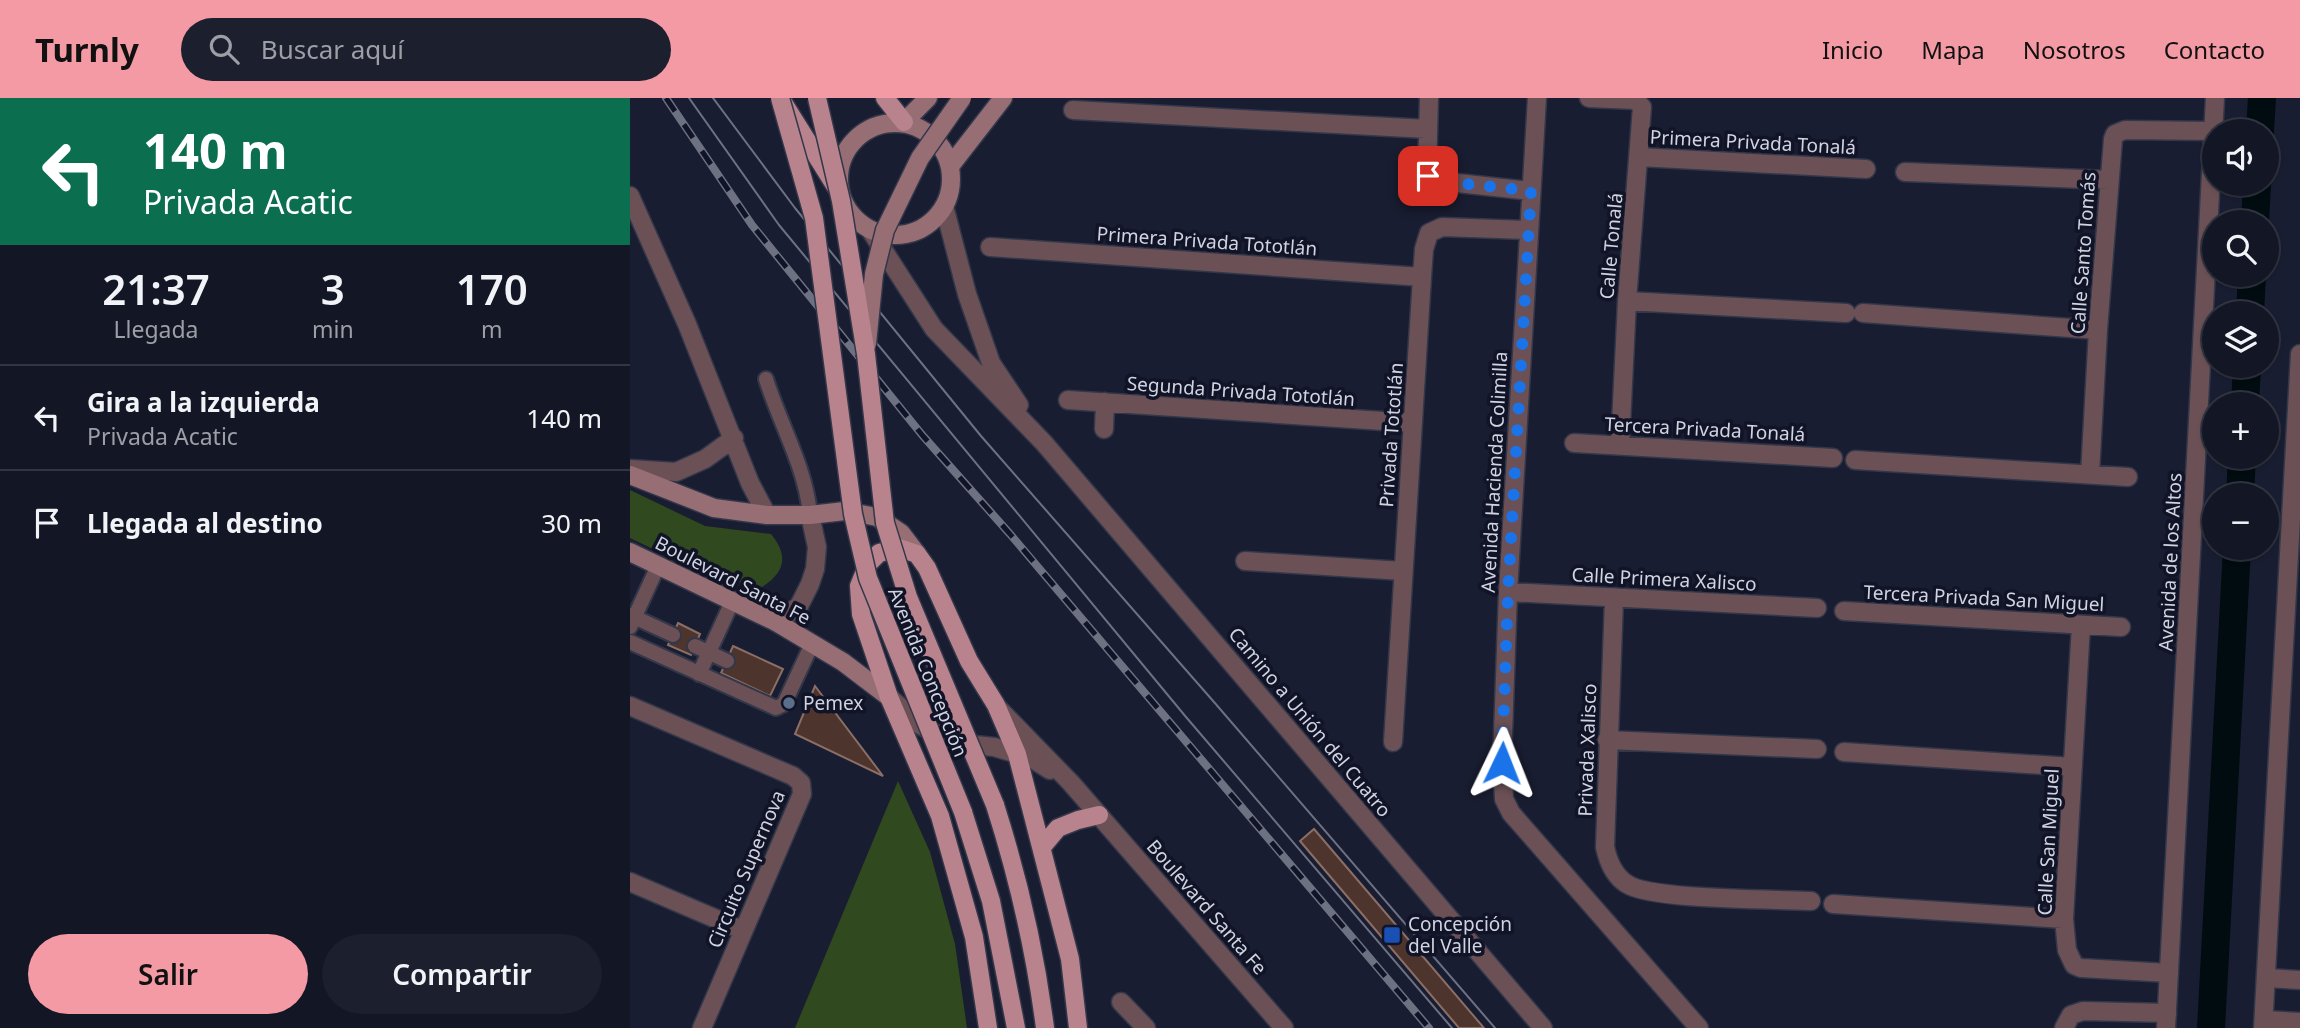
<!DOCTYPE html>
<html lang="es">
<meta charset="utf-8">
<style>
body{margin:0;font-family:"Noto Sans",sans-serif;background:#1c1f2d;color:#f1f3f6;height:100vh;display:flex;flex-direction:column;font-size:26px;white-space:nowrap}
*{box-sizing:border-box;margin:0}
p{font-size:23px;color:#9d9fa7}
.icon{flex:none;width:38px;height:38px;fill:none;stroke:currentColor;stroke-width:2;stroke-linecap:round;stroke-linejoin:round}
.map{position:relative;flex:1;overflow:hidden}
.side{display:flex;flex-direction:column;background:#131625;width:630px}
.side>*{flex:none}
.guide{background:#0b6e4f;color:#fff;overflow:hidden}
.tools{position:absolute;left:1572px;top:21px;display:grid;gap:14px}
.tools a{display:grid;place-items:center;width:77px;height:77px;border-radius:50%;background:#131625;box-shadow:0 2px 5px #0004,0 0 0 2px #323542;font-size:35px}
.pin{position:absolute;display:grid;place-items:center;width:60px;height:60px;color:#fff;margin:-30px;border-radius:14px;box-shadow:0 4px 10px #0006}
.me{position:absolute;width:77px;margin:-38px;rotate:2deg;stroke-linejoin:round;filter:drop-shadow(0 0 5px #0008)}
.turn{display:flex;align-items:center;gap:24px;height:147px;padding:0 28px;font-size:32px}
.turn .icon{width:91px;height:91px;stroke-width:2.5}
.turn b{display:block;font-size:49px;line-height:60px}
.eta{display:flex;justify-content:space-evenly;align-items:center;height:119px;text-align:center}
.eta b{font-size:42px;font-weight:600;line-height:49px}
.button{display:flex;gap:14px;margin-top:auto;padding:14px 28px}
.button a{flex:1;height:80px;border-radius:42px;background:#f49aa4;color:#111;font-size:28px;font-weight:600;line-height:80px;text-align:center}
.button a+a{background:#1c1f2d;color:#f1f3f6}
ul{padding:0;list-style:none}
li{display:flex;align-items:center;gap:21px;height:105px;padding:0 28px;border-top:2px solid #323542}
li div{flex:1}
li b{display:block;font-size:26px}
li em{font-style:normal}
header{display:flex;align-items:center;gap:42px;box-sizing:border-box;height:98px;padding:0 35px;background:#f49aa4;color:#111}
header strong{font-size:33px}
nav{display:flex;gap:38px;margin-inline-start:auto;font-size:24px}
.search{width:490px;height:63px;background:#1c1f2d;display:flex;align-items:center;gap:18px;box-sizing:border-box;padding:0 24px;border-radius:38px;color:#9d9fa7;font-size:26px}
main{display:flex;flex:1;min-height:0}
.map>svg:first-child{display:block}
.green{fill:#31491f}
.lines{fill:none;stroke-linecap:round;stroke-linejoin:round}
.canal{stroke:#000c10;stroke-width:28}
.building{fill:#4d342d;stroke:#8b6e66;stroke-width:2}
.service-casing{stroke:#33374a;stroke-width:18}
.minor-casing{stroke:#33374a;stroke-width:21}
.tertiary-casing{stroke:#33374a;stroke-width:21}
.secondary-casing{stroke:#33374a;stroke-width:21}
.primary-casing{stroke:#33374a;stroke-width:21}
.service{stroke:#6b5155;stroke-width:14}
.minor{stroke:#6b5155;stroke-width:18}
.tertiary{stroke:#6b5155;stroke-width:18}
.secondary{stroke:#966e74;stroke-width:18}
.primary{stroke:#b8838c;stroke-width:18}
.tram{stroke:#6d7182;stroke-width:2}
.rail-casing{stroke:#6d7182;stroke-width:8}
.rail{stroke:#111327;stroke-width:5;stroke-dasharray:16;stroke-linecap:butt}
.secondary-bridge-casing{stroke:#33374a;stroke-width:21;stroke-linecap:butt}
.primary-bridge-casing{stroke:#33374a;stroke-width:21;stroke-linecap:butt}
.secondary-bridge{stroke:#966e74;stroke-width:18}
.primary-bridge{stroke:#b8838c;stroke-width:18}
.route{stroke:#1a73e8;stroke-width:12;stroke-dasharray:0 21.6}
.service-dot{fill:#5c6f8a;stroke:#111327;stroke-width:2.5}
.transit-dot{fill:#1a4fb4;stroke:#111327;stroke-width:2.5}
.labels{text-anchor:middle;dominant-baseline:central;stroke-width:7;stroke-linejoin:round;paint-order:stroke}
.street-label{font-size:19px;fill:#d0d4e1;stroke:#111327}
.poi-label{font-size:19px;fill:#d0d4e1;stroke:#111327;text-anchor:start}
</style>
<header>
<strong>Turnly</strong>
<div class="search"><svg class="icon" aria-label="search" viewBox="0 0 24 24"><circle cx="10" cy="10" r="6"/><path d="M15 15l6 6"/></svg>Buscar aquí</div>
<nav><a>Inicio</a><a>Mapa</a><a>Nosotros</a><a>Contacto</a></nav>
</header>
<main>
<section class="side">
<div class="guide">
<div class="turn"><svg class="icon" aria-label="left" viewBox="0 0 24 24"><path d="M17 20v-9H6M10 6l-5 5 5 5"/></svg><div><b>140 m</b>Privada Acatic</div></div>
</div>
<div class="eta">
<div><b>21:37</b><p>Llegada</p></div>
<div><b>3</b><p>min</p></div>
<div><b>170</b><p>m</p></div>
</div>
<ul>
<li><svg class="icon" aria-label="left" viewBox="0 0 24 24"><path d="M17 20v-9H6M10 6l-5 5 5 5"/></svg><div><b>Gira a la izquierda</b><p>Privada Acatic</p></div><em>140 m</em></li>
<li><svg class="icon" aria-label="arrive" viewBox="0 0 24 24"><path d="M6 21V4h12l-3 4 3 4H6"/></svg><div><b>Llegada al destino</b></div><em>30 m</em></li>
</ul>
<div class="button"><a>Salir</a><a>Compartir</a></div>
</section>
<div class="map">
<svg width="1670" height="930" viewBox="0 0 1670 930">
<rect width="100%" height="100%" fill="#191d31"/>
<path class="green" d="M0,392L75,428L141,436C159,458 155,474 132,489L81,479L0,440Z
M268,683L300,754L325,846L337,930H165Z"/>
<g class="lines">
<path class="canal" d="M1630,33L1632,0
M1625,124L1627,86
M1620,215L1622,177
M1615,306L1617,268
M1610,397L1612,359
M1581,930L1607,450"/>
</g>
<path class="building" d="M48,525L70,536L61,557L38,547Z
M103,548L153,571L140,598L91,575Z
M185,588L253,678L165,636Z
M684,731L854,930H829L670,743Z"/>
<g class="lines">
<defs>
<path id="service" d="M136,281C150,326 176,370 180,417
M0,517L43,537
M0,529L28,468
M0,544L146,610L154,606L182,546
M65,548L97,563
M69,576L102,504"/>
<path id="minor" d="M799,0L797,75L800,82L901,93
M907,0L878,494L872,665L874,701L881,715L1069,930
M959,0L1005,2L1012,9L997,203L990,347
M443,12L797,31
M1009,59L1236,71
M1275,74L1479,82
M0,98L57,226L120,385L137,417
M360,149L792,179
M997,203L1216,215
M1233,215L1468,232
M438,302L783,325
M474,331L475,304
M944,345L1203,360
M1225,362L1498,379
M0,371L46,374L75,361L104,340
M1460,376L1468,232L1483,41L1485,36L1495,32L1584,33
M615,463L773,473
M878,494L1187,510
M984,501L975,749C978,763 984,778 997,786C1020,802 1146,801 1181,803
M1214,513L1491,529
M1451,527L1434,821L1437,852L1444,867L1451,870L1539,875
M0,608L163,678L171,685L172,696L72,930
M977,642L1187,651
M763,644L792,179L794,151L799,135L812,129L899,132
M1214,654L1443,669
M0,784L112,832
M1203,806L1434,821
M1636,880L1670,882
M491,904L516,930
M1634,922L1670,924
M1434,930L1441,917L1453,913L1537,915"/>
<path id="tertiary" d="M314,108L337,196L361,265L389,307
M241,133L304,231L414,345L913,930
M146,524L169,508L180,486L185,471L187,449L180,417
M259,599L290,627L326,645L364,649L401,660L420,672
M367,609L441,685L654,930
M1536,930L1585,0
M1633,930L1670,256"/>
<path id="secondary" d="M274,24L298,0
M209 81a56 56 0 1 1 112 0a56 56 0 1 1-112 0Z
M321,67L373,0
M0,377L84,410L137,417H180L215,413L247,419L271,435L287,456
M0,454L146,524L213,564L259,599"/>
<path id="primary" d="M255,0L274,24
M154,6L206,89
M365,707C389,782 405,852 415,930
M333,714L361,803L386,930
M412,749L428,730L448,722L469,717
M358,930L344,839L310,718L259,599L231,516L229,488L238,466L249,455L269,450L287,456L297,470L339,563L366,607L387,656L440,861L448,930"/>
</defs>
<use href="#service" class="service-casing"/>
<use href="#minor" class="minor-casing"/>
<use href="#tertiary" class="tertiary-casing"/>
<use href="#secondary" class="secondary-casing"/>
<use href="#primary" class="primary-casing"/>
<use href="#service" class="service"/>
<use href="#minor" class="minor"/>
<use href="#tertiary" class="tertiary"/>
<use href="#secondary" class="secondary"/>
<use href="#primary" class="primary"/>
<path class="tram" d="M59,0L149,127L556,619L822,930
M83,0L165,110L351,338L584,604L865,930"/>
<defs>
<path id="rail" d="M36,0L122,127L293,338L380,436L799,930"/>
</defs>
<use href="#rail" class="rail-casing"/>
<use href="#rail" class="rail"/>
<defs>
<path id="secondary-bridge" d="M237,246L244,176L255,132L290,60L332,0"/>
<path id="primary-bridge" d="M150,0L184,120L223,416L238,480L333,714
M187,0L211,103L236,256L255,425L278,499L365,707"/>
</defs>
<use href="#secondary-bridge" class="secondary-bridge-casing"/>
<use href="#primary-bridge" class="primary-bridge-casing"/>
<use href="#secondary-bridge" class="secondary-bridge"/>
<use href="#primary-bridge" class="primary-bridge"/>
</g>
<g class="lines">
<path class="route" d="M798,78L800,82L901,93L878,494L872,665"/>
</g>
<circle class="service-dot" cx="159" cy="605" r="7"/>
<rect class="transit-dot" x="753" y="828" width="18" height="18" rx="3.5"/>
<g class="labels">
<g class="street-label">
<text transform="translate(1123 44) rotate(3)">Primera Privada Tonalá</text>
<text transform="translate(577 143) rotate(4)">Primera Privada Tototlán</text>
<text transform="translate(981 148) rotate(-85)">Calle Tonalá</text>
<text transform="translate(1453 155) rotate(-86)">Calle Santo Tomás</text>
<text transform="translate(611 293) rotate(4)">Segunda Privada Tototlán</text>
<text transform="translate(1075 331) rotate(3)">Tercera Privada Tonalá</text>
<text transform="translate(761 337) rotate(-86)">Privada Tototlán</text>
<text transform="translate(864 374) rotate(-87)">Avenida Hacienda Colimilla</text>
<text transform="translate(1540 464) rotate(-87)">Avenida de los Altos</text>
<text transform="translate(1034 481) rotate(3)">Calle Primera Xalisco</text>
<text transform="translate(103 482) rotate(27)">Boulevard Santa Fe</text>
<text transform="translate(1354 500) rotate(3)">Tercera Privada San Miguel</text>
<text transform="translate(298 574) rotate(68)">Avenida Concepción</text>
<text transform="translate(680 624) rotate(50)">Camino a Unión del Cuatro</text>
<text transform="translate(957 652) rotate(-88)">Privada Xalisco</text>
<text transform="translate(1418 744) rotate(-87)">Calle San Miguel</text>
<text transform="translate(116 771) rotate(-67)">Circuito Supernova</text>
<text transform="translate(577 809) rotate(49)">Boulevard Santa Fe</text>
</g>
<g class="poi-label">
<text x="173" y="605">Pemex</text>
<text x="778" y="826">Concepción<tspan x="778" dy="22">del Valle</tspan></text>
</g>
</g>
</svg>
<div class="tools">
<a><svg class="icon" aria-label="sound" viewBox="0 0 24 24"><path d="M4 9h4l5-4v14l-5-4H4zM17 9q2 3 0 6"/></svg></a>
<a><svg class="icon" aria-label="search" viewBox="0 0 24 24"><circle cx="10" cy="10" r="6"/><path d="M15 15l6 6"/></svg></a>
<a><svg class="icon" aria-label="layers" viewBox="0 0 24 24"><path d="M12 4l9 5-9 5-9-5zM3 14l9 5 9-5"/></svg></a>
<a>+</a>
<a>−</a>
</div>
<div class="pin" style="left:798px;top:78px;background:#d93025"><svg class="icon" aria-label="arrive" viewBox="0 0 24 24"><path d="M6 21V4h12l-3 4 3 4H6"/></svg></div>
<svg class="me" style="left:872px;top:665px" viewBox="-20 -20 40 40"><path d="M0-17L14 15 0 8-14 15z" fill="#1a73e8" stroke="#fff" stroke-width="4"/></svg>
</div>
</main>
